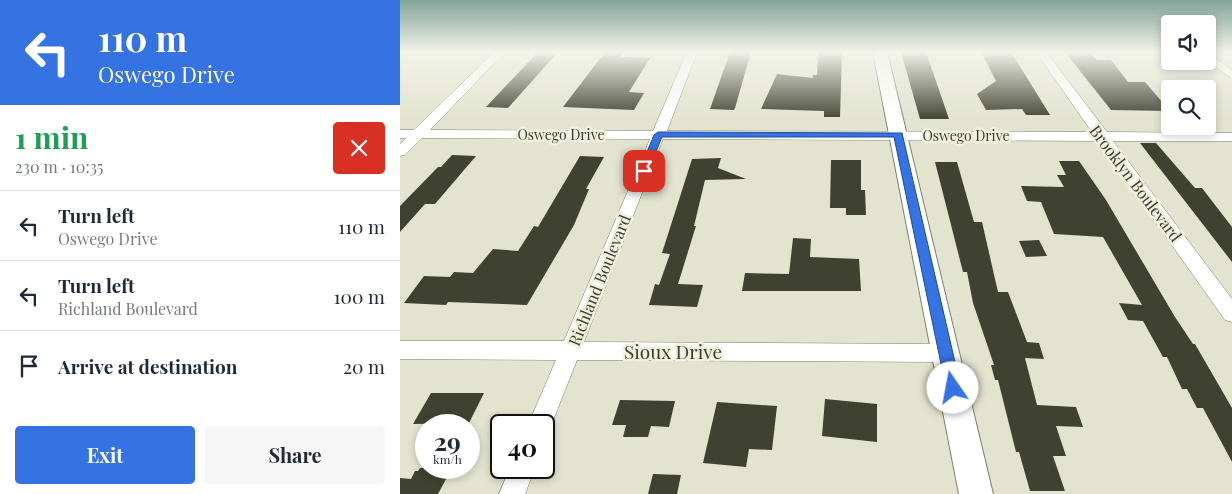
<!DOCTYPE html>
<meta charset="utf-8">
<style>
body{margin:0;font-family:"Playfair Display",serif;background:#f6f6f7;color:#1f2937;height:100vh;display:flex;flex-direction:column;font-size:19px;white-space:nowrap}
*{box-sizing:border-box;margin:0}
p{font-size:16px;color:#747a83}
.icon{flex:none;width:28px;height:28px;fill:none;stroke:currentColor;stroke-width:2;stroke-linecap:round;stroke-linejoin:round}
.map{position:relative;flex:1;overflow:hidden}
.drawer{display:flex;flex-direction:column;background:#fff;width:400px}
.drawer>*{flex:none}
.top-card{background:#3573e2;color:#fff;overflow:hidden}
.controls{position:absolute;left:761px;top:15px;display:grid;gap:10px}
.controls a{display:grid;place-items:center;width:55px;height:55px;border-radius:5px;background:#fff;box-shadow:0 2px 8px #0003;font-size:25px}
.speed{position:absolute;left:15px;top:414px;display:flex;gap:10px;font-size:25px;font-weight:700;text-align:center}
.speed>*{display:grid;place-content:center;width:65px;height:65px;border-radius:50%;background:#fff;box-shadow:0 2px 8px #0003;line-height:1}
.speed small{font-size:12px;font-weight:400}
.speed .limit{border:2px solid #111;border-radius:8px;background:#fff;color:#111}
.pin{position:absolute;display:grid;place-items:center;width:42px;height:42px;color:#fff;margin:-21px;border-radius:10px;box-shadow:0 2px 8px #0006}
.me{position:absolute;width:55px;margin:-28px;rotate:348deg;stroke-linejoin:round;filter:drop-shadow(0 0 4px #0008)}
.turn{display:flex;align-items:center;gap:18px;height:105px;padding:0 15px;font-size:22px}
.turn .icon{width:65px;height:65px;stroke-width:2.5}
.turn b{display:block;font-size:35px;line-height:42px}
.round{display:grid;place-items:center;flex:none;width:52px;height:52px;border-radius:5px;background:#f6f6f7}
.overview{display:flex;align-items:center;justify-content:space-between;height:85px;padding:0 15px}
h1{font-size:30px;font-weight:700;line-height:38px;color:#1e9e55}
.action{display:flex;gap:10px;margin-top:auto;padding:10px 15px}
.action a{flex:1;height:58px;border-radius:5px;background:#3573e2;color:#fff;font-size:20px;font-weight:700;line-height:58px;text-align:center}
.action a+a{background:#f6f6f7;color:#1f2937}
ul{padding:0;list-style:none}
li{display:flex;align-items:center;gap:15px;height:70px;padding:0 15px;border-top:1px solid #e0e1e3}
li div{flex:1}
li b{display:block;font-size:19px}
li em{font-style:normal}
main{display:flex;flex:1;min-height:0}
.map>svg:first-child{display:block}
.building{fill:#404231}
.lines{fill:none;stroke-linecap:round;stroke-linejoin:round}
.minor-casing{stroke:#7e806d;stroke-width:1}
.tertiary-casing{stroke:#7e806d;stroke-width:2}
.minor{fill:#fff;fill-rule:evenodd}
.tertiary{fill:#fff;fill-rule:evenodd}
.route{fill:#3573e2;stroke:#224b93}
.labels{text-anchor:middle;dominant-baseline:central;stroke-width:5;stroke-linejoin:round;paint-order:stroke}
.far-street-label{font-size:14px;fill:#3c3c34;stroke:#eff1dc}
.street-label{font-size:16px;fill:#3c3c34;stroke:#eff1dc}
.near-street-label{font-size:19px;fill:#3c3c34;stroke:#eff1dc}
</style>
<main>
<section class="drawer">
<div class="top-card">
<div class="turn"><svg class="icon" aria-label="left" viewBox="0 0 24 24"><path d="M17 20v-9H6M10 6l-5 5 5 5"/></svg><div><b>110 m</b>Oswego Drive</div></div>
</div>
<div class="overview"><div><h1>1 min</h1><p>230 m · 10:35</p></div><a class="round" style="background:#d93025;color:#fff"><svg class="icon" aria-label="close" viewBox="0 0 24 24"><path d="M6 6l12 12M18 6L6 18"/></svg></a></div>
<ul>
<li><svg class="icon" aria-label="left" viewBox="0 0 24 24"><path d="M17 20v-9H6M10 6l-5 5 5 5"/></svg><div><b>Turn left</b><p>Oswego Drive</p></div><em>110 m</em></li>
<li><svg class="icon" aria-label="left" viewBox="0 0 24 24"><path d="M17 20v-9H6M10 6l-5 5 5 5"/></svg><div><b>Turn left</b><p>Richland Boulevard</p></div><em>100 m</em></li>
<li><svg class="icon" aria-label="arrive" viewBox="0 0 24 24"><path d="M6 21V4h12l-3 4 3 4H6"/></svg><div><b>Arrive at destination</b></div><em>20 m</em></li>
</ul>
<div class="action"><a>Exit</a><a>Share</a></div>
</section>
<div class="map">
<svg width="832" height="494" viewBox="0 0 832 494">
<rect width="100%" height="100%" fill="#e2e4cf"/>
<path class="building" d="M138,52H158L108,108L86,107Z
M205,52H224L220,57L250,58L229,92L244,93L234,110L163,107Z
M330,52H351L335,108L334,110L310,109Z
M418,52H442L440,117H424V111L361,109L377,74L413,78V75H417Z
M501,52H526L549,119H520Z
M585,52H611L650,115H626L622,109L586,110L577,94L596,81L582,54H586Z
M665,52H691L697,60H711L728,82H745L770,111L711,110Z
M740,143H756L795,188H802L832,227V262Z
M52,155L76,156L35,204H25L0,232V206L38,167H41Z
M180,156L204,157L186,189H189L174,225L127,305L48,302L46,305L4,303L24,276L50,277L54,272L73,273L93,249L118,251L134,226L138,227Z
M321,158L318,168L346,179L305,180L294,226H296L278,284L303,285L297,307L249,305L255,284L259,285L270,254L262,253L292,159Z
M431,160H461V190H465L466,215H446V208H430Z
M659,161H679L706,200L775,317L793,344H795L832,408V462L803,408H797L787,389H782L767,357H763L743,321L728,320L719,303L742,305L703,237L654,234L641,202L627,201L621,186L664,187L657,175H666Z
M535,162H557L574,222H582L598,292H608L627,342L639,343L644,359L625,358L637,405L676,407L683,427L656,426L666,456H653L665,491H630L619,452H616L598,380H595L591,365H594L573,303L567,272H563Z
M393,238L411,239L410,257L459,259L461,291H342L345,273L389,274Z
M639,240L647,256L626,257L619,241Z
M31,393H84L69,423L13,424Z
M425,399L477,404V442L422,436Z
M220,400L275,401L269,427L251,426L248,437H223L226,425H212Z
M317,402L377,406L372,450L349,449L346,467L303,463Z
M20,468H52L38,494H0V478L11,479L15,471H18Z
M253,474L281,475L277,494H248Z"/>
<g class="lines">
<defs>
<path id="minor" d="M94,52H105L30,130L253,131L287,52H297L267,131L692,132L636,52H646L707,132L832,133V141H713L832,299V322L825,320L698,141L263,139L184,342L546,344L553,346L557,353L553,360L546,362L177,360L148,433L144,435V425H128L156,360L0,359V341H164L250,139L22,138L5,155L0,156V144L6,138H0V130H14Z
M808,53L832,70V79L808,61Z
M110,468H135L125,494H99Z"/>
<path id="tertiary" d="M473,52H487L593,494H559Z"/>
</defs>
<use href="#minor" class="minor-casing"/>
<use href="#tertiary" class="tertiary-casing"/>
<use href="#minor" class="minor"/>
<use href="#tertiary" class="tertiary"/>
</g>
<linearGradient id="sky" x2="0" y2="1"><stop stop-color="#81a398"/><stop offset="0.43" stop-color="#f2f3e9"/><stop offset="1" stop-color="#f2f3e9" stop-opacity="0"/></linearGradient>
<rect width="832" height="121" fill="url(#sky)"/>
<path class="route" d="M258,132L502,133L561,388L558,393L553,395L548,393L546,388L494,137H262L248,171L240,173L239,171L254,135Z"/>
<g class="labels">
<g class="far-street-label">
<text x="161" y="134">Oswego Drive</text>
<text x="566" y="135">Oswego Drive</text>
</g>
<g class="street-label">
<text transform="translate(736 183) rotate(53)">Brooklyn Boulevard</text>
<text transform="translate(199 280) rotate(-68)">Richland Boulevard</text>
</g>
<g class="near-street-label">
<text x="273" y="351">Sioux Drive</text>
</g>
</g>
</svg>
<div class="controls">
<a><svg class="icon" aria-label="sound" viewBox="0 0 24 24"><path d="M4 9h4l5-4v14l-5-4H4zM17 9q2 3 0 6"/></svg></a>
<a><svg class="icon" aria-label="search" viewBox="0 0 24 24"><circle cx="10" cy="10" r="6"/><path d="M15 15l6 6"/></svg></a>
</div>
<div class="speed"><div>29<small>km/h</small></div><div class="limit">40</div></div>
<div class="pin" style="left:244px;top:171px;background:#d93025"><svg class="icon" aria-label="arrive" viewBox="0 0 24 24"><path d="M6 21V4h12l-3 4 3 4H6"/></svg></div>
<svg class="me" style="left:553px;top:388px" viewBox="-20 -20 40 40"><circle r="19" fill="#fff"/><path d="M0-13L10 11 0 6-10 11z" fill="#3573e2"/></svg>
</div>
</main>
